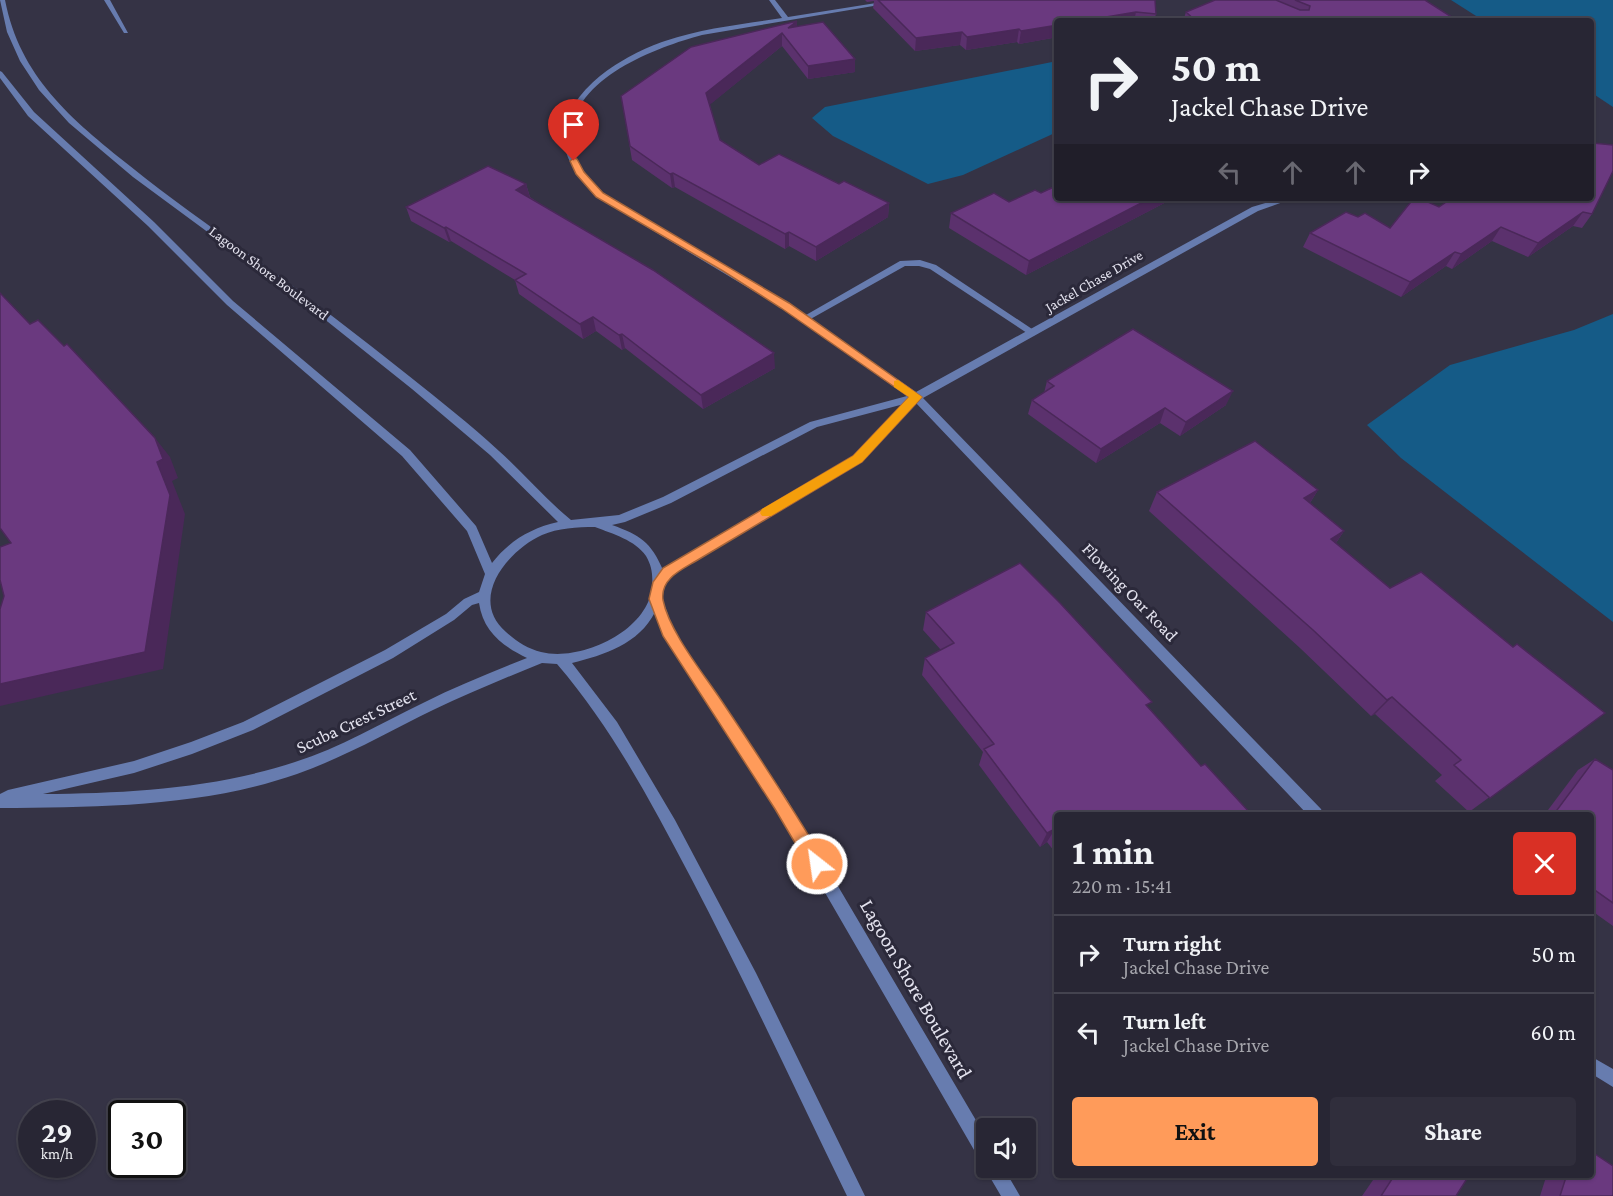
<!DOCTYPE html>
<meta charset="utf-8">
<style>
body{margin:0;font-family:"Crimson Pro",serif;background:#302e3c;color:#f1f3f6;height:100vh;display:flex;flex-direction:column;font-size:22px;white-space:nowrap}
*{box-sizing:border-box;margin:0}
p{font-size:20px;color:#a5a5ac}
.icon{flex:none;width:33px;height:33px;fill:none;stroke:currentColor;stroke-width:2;stroke-linecap:round;stroke-linejoin:round}
.map{position:relative;flex:1;overflow:hidden}
.side{position:absolute;left:1054px;top:812px;width:540px;height:366px;display:flex;flex-direction:column;background:#282634;border-radius:6px;box-shadow:0 2px 4px #0004,0 0 0 2px #44434f}
.side>*{flex:none}
.top-card{position:absolute;left:1054px;top:18px;width:540px;height:183px;border-radius:6px;box-shadow:0 2px 4px #0004,0 0 0 2px #44434f;background:#282634;color:#f1f3f6;overflow:hidden}
.fabs{position:absolute;left:976px;top:1118px;display:grid;gap:12px}
.fabs a{display:grid;place-items:center;width:60px;height:60px;border-radius:6px;background:#282634;box-shadow:0 2px 4px #0004,0 0 0 2px #44434f;font-size:30px}
.speed{position:absolute;left:18px;top:1100px;display:flex;gap:12px;font-size:30px;font-weight:700;text-align:center}
.speed>*{display:grid;place-content:center;width:78px;height:78px;border-radius:50%;background:#282634;box-shadow:0 2px 4px #0004,0 0 0 2px #44434f;line-height:1}
.speed small{font-size:15px;font-weight:400}
.speed .limit{border:3px solid #111;border-radius:9px;background:#fff;color:#111}
.pin{position:absolute;display:grid;place-items:center;width:51px;height:51px;color:#fff;margin:-62px -26px;border-radius:50% 50% 50% 0;rotate:-45deg;box-shadow:0 0 6px #0007}
.pin .icon{rotate:45deg}
.me{position:absolute;width:66px;margin:-33px;rotate:330deg;stroke-linejoin:round;filter:drop-shadow(0 0 4px #0008)}
.turn{display:flex;align-items:center;gap:21px;height:126px;padding:0 18px;font-size:27px}
.turn .icon{width:78px;height:78px;stroke-width:2.5}
.turn b{display:block;font-size:42px;line-height:51px}
.lanes{display:flex;align-items:center;height:57px;padding:0 18px;background:#0003;justify-content:center;gap:30px;direction:ltr}
.lanes .off{opacity:.35}
.round{display:grid;place-items:center;flex:none;width:63px;height:63px;border-radius:6px;background:#302e3c}
.headline{display:flex;align-items:center;justify-content:space-between;height:102px;padding:0 18px}
h1{font-size:36px;font-weight:700;line-height:45px}
.cta{display:flex;gap:12px;margin-top:auto;padding:12px 18px}
.cta a{flex:1;height:69px;border-radius:6px;background:#ff9b5a;color:#111;font-size:24px;font-weight:700;line-height:69px;text-align:center}
.cta a+a{background:#302e3c;color:#f1f3f6}
ul{padding:0;list-style:none}
li{display:flex;align-items:center;gap:18px;height:78px;padding:0 18px;border-top:2px solid #44434f}
li div{flex:1}
li b{display:block;font-size:22px}
li em{font-style:normal}
.map>svg:first-child{display:block}
.water{fill:#155b87}
.lines{fill:none;stroke-linecap:round;stroke-linejoin:round}
.lane{fill:#677caf;fill-rule:evenodd}
.street{fill:#677caf;fill-rule:evenodd}
.wall{fill:#5b316d}
.shaded-wall{fill:#4a2859}
.building{fill:#6a397f;stroke:#4a2859;stroke-width:1.5}
.route{fill:#ff9b5a;stroke:#a6653a;stroke-width:1.5}
.slow{fill:#f59e0b}
.labels{text-anchor:middle;dominant-baseline:central;stroke-width:6;stroke-linejoin:round;paint-order:stroke}
.far-street-label{font-size:15px;fill:#e3e2ee;stroke:#2b293a}
.street-label{font-size:18px;fill:#e3e2ee;stroke:#2b293a}
.near-street-label{font-size:21px;fill:#e3e2ee;stroke:#2b293a}
</style>
<div class="map">
<svg width="1613" height="1196" viewBox="0 0 1613 1196">
<rect width="100%" height="100%" fill="#353345"/>
<path class="water" d="M1451,0H1613V107L1592,93V21H1484Z
M1057,61V132L963,175L928,184L833,136L812,118L825,107Z
M1613,314V622L1401,458L1367,425L1450,365L1574,330Z"/>
<g class="lines">
<path class="lane" d="M104,0H110L128,33H124Z
M920,260L936,265L1038,333L1033,336L1030,335L930,269L919,266H905L807,321L804,322L799,319L900,261Z"/>
<path class="street" d="M0,0H5C20,77 71,119 130,166C172,200 217,231 261,263C311,299 360,337 409,376C439,400 470,424 499,451C524,473 545,499 571,520L619,515L663,497L810,422L907,396L782,308L597,197C585,182 568,166 565,147C557,94 623,55 665,41C703,28 743,24 782,18L769,0H775L788,17L895,0H909L702,35C654,48 561,82 573,147C576,165 591,180 603,193L788,304L916,392L1252,207L1282,198H1294L1258,211L923,398L1321,809L1323,814H1307L916,403L861,462L672,575L664,585L662,598L675,634L786,798L987,1139V1167H1003L1020,1196H1001L984,1167L985,1164L981,1162L776,808L666,640L655,612C639,644 604,655 572,663L617,722L675,820L756,973L865,1196H847C795,1089 745,981 690,876C651,802 612,728 557,664L542,663C505,678 469,693 433,710C388,732 345,757 297,774C202,807 100,807 0,808V794L8,790L134,761L191,742L243,722L385,650L446,614L464,599L479,592L485,574L467,531L402,456L227,305L148,226L28,116L0,78V71L2,72L34,112L154,222L233,301L410,450L476,526L492,563C509,541 531,528 558,522L490,455L412,389L308,306L133,177L69,123L39,90L20,61L7,32ZM904,404L853,456L663,570C651,542 640,535 612,525L625,522L671,503L817,427ZM595,527C613,534 635,540 646,556C652,566 653,576 652,587C648,631 581,662 541,652C528,649 516,641 506,632C468,599 507,551 542,535C558,528 577,527 595,527ZM479,603C483,631 502,646 527,658C492,672 457,686 423,703C381,723 340,748 295,762C213,789 128,793 43,794L134,773L192,754L253,730L393,658L454,620L472,605Z
M1592,1057L1613,1069V1087L1592,1074Z"/>
</g>
<path class="wall" d="M865,0H1155L1156,14L1154,21H1058V37L1019,44L1017,42L966,50L960,45L915,51L873,8L874,1L867,2Z
M1215,0H1425L1458,21H1183L1186,12Z
M797,27L855,72L808,79L782,46L709,105L720,140L759,165L839,184L889,203L888,217L816,261L789,246L785,249L675,187L672,188L632,160L621,96Z
M526,184L530,197L775,368L703,409L625,348L622,350L596,331L583,339L519,294L515,280L451,241L449,242L411,221L406,207Z
M1041,193L1058,198H1174L1026,275L949,228L951,213L1009,202Z
M1592,198V214L1582,228L1573,226L1528,257L1492,241L1452,269L1446,266L1401,297L1303,247L1310,233L1358,217L1390,228L1439,207Z
M1047,381L1226,405L1180,436L1160,423L1096,463L1028,414L1032,400L1044,393Z
M1318,490L1310,503L1344,531L1336,543L1390,588L1513,647L1605,713L1469,812L1435,781L1442,775L1375,714L1371,716L1300,648L1149,511L1157,492Z
M926,612L1149,708L1201,766L1251,814H1058V856L1047,842L1040,847L979,765L983,752L922,675L925,658L941,650L923,630Z
M1595,759L1613,770V926L1592,911V814H1545L1578,770Z
M1367,1174H1470L1456,1196H1362L1373,1180Z
M1547,1174H1592L1613,1196H1540Z"/>
<path class="shaded-wall" d="M1136,12L1134,21H1082Z
M797,21V34L788,28Z
M1058,25V37L1019,44L1021,31Z
M1019,29L1017,42L966,50L967,37Z
M962,32L960,45L915,51L916,38Z
M782,33V46L707,107L706,93Z
M855,59V72L808,79V66Z
M673,173L675,187L672,188L670,174Z
M526,184L530,198L516,190Z
M1151,198H1174L1026,275L1029,261Z
M889,203L888,217L816,261V247Z
M1583,212L1573,226L1528,257L1538,243Z
M446,227L451,241L449,242L444,228Z
M1501,227L1492,241L1452,269L1461,254Z
M789,232V246L785,249V234Z
M1455,252L1446,266L1401,297L1410,282Z
M593,317L596,331L583,339L580,324Z
M622,334L625,348L622,350L619,335Z
M774,353L775,368L703,409L701,395Z
M1233,391L1226,405L1180,436L1186,422Z
M1165,408L1160,423L1096,463L1101,449Z
M155,438L170,457L178,478L172,481L185,514L163,669L0,706V684Z
M1318,490L1306,509L1304,498Z
M1344,531L1331,550V539Z
M1392,697L1375,714L1371,716L1387,700Z
M1055,829L1047,842L1040,847L1047,833Z"/>
<path class="building" d="M878,0H1155L1156,14L1136,12L1082,21H1058V25L1021,31L1019,29L967,37L962,32L916,38Z
M1215,0H1276L1300,10H1309L1310,6L1295,0H1425L1458,21H1196L1186,12Z
M797,21L788,28L823,22L855,59L808,66L782,33L706,93L720,140L759,165L779,154L839,184L844,181L889,203L816,247L789,232L785,234L673,173L670,174L630,146L621,96L691,47Z
M1592,140L1593,143L1613,145V171L1592,214L1583,212L1538,243L1501,227L1461,254L1455,252L1410,282L1310,233L1346,212L1358,217L1365,213L1390,228L1414,198H1419L1439,207L1452,198H1592Z
M488,166L526,184L516,190L653,270L774,353L701,395L622,334L619,335L593,317L580,324L515,280L526,274L446,227L444,228L406,207Z
M1058,185V198H1151L1029,261L951,213L994,193L1009,202L1035,190L1041,193Z
M0,293L30,324L38,320L64,346L67,344L155,438L163,459L157,462L170,495L145,652L0,684V609L4,596L0,580V547L11,543L0,528Z
M1133,329L1233,391L1186,422L1165,408L1101,449L1032,400L1054,386L1047,381Z
M1255,441L1318,490L1304,498L1344,531L1331,539L1390,588L1421,572L1513,647L1517,644L1605,713L1490,798L1454,765L1461,760L1392,697L1387,700L1313,630L1157,492Z
M1020,563L1060,603L1152,702L1146,705L1201,766L1205,764L1251,814H1058V832L1055,829L1047,833L984,749L994,744L925,658L954,643L926,612Z
M1595,759L1613,770V903L1592,888V814H1554Z
M1592,1152L1613,1166V1196H1560L1567,1174H1592Z
M1393,1174H1470L1456,1196H1381L1394,1176Z"/>
<path class="route" d="M574,158L577,159L584,172L603,193L789,303L922,397L862,462L696,561C681,570 660,579 663,600C669,631 703,673 721,700C756,752 790,804 823,859L825,864L823,870L817,873L811,870L775,809L663,636L649,599L653,582L663,568L853,456L909,397L781,308L723,271L596,197L576,174L570,161Z"/>
<path class="slow" d="M898,380L922,397L862,462L771,516H762L760,513L762,509L853,456L909,397L894,387V381Z"/>
<g class="labels">
<g class="far-street-label">
<text transform="translate(269 273) rotate(37)">Lagoon Shore Boulevard</text>
<text transform="translate(1094 281) rotate(-30)">Jackel Chase Drive</text>
</g>
<g class="street-label">
<text transform="translate(1130 592) rotate(46)">Flowing Oar Road</text>
<text transform="translate(356 721) rotate(-25)">Scuba Crest Street</text>
</g>
<g class="near-street-label">
<text transform="translate(916 989) rotate(60)">Lagoon Shore Boulevard</text>
</g>
</g>
</svg>
<div class="fabs">
<a><svg class="icon" aria-label="sound" viewBox="0 0 24 24"><path d="M4 9h4l5-4v14l-5-4H4zM17 9q2 3 0 6"/></svg></a>
</div>
<div class="speed"><div>29<small>km/h</small></div><div class="limit">30</div></div>
<div class="pin" style="left:574px;top:161px;background:#d93025"><svg class="icon" aria-label="arrive" viewBox="0 0 24 24"><path d="M6 21V4h12l-3 4 3 4H6"/></svg></div>
<svg class="me" style="left:817px;top:864px" viewBox="-20 -20 40 40"><circle r="17" fill="#ff9b5a" stroke="#fff" stroke-width="3"/><path d="M0-11L8 9 0 5-8 9z" fill="#fff"/></svg>
<div class="top-card">
<div class="turn"><svg class="icon" aria-label="right" viewBox="0 0 24 24"><path d="M7 20v-9h11M14 6l5 5-5 5"/></svg><div><b>50 m</b>Jackel Chase Drive</div></div>
<div class="lanes"><svg class="icon off" aria-label="left" viewBox="0 0 24 24"><path d="M17 20v-9H6M10 6l-5 5 5 5"/></svg><svg class="icon off" aria-label="ahead" viewBox="0 0 24 24"><path d="M12 20V5M6 11l6-6 6 6"/></svg><svg class="icon off" aria-label="ahead" viewBox="0 0 24 24"><path d="M12 20V5M6 11l6-6 6 6"/></svg><svg class="icon" aria-label="right" viewBox="0 0 24 24"><path d="M7 20v-9h11M14 6l5 5-5 5"/></svg></div>
</div>
<section class="side">
<div class="headline"><div><h1>1 min</h1><p>220 m · 15:41</p></div><a class="round" style="background:#d93025;color:#fff"><svg class="icon" aria-label="close" viewBox="0 0 24 24"><path d="M6 6l12 12M18 6L6 18"/></svg></a></div>
<ul>
<li><svg class="icon" aria-label="right" viewBox="0 0 24 24"><path d="M7 20v-9h11M14 6l5 5-5 5"/></svg><div><b>Turn right</b><p>Jackel Chase Drive</p></div><em>50 m</em></li>
<li><svg class="icon" aria-label="left" viewBox="0 0 24 24"><path d="M17 20v-9H6M10 6l-5 5 5 5"/></svg><div><b>Turn left</b><p>Jackel Chase Drive</p></div><em>60 m</em></li>
</ul>
<div class="cta"><a>Exit</a><a>Share</a></div>
</section>
</div>
